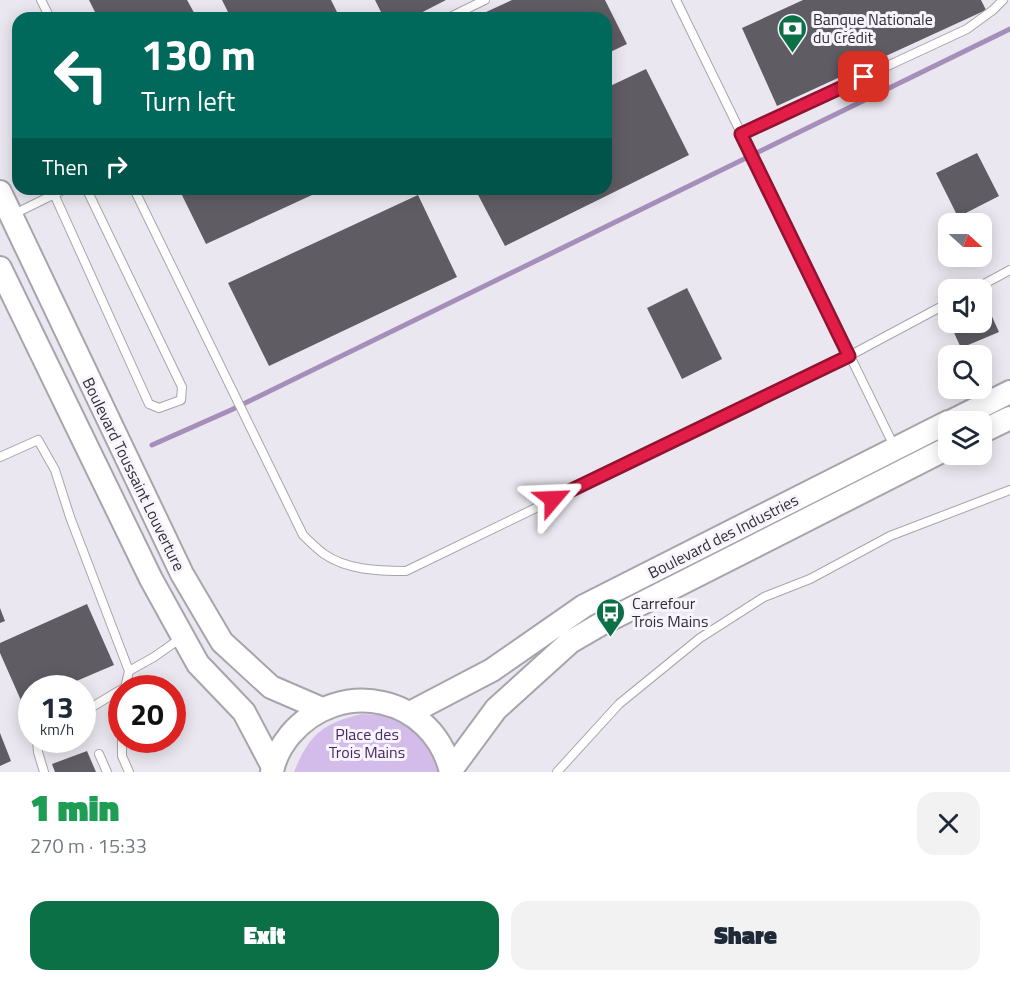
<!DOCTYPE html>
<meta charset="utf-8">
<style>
body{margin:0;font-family:"Titillium Web",sans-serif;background:#f2f2f3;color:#1f2937;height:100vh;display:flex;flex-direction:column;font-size:22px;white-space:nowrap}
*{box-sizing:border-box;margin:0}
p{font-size:20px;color:#747a83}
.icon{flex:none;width:33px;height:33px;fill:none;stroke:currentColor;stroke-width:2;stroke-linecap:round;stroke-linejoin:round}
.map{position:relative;height:772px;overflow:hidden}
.side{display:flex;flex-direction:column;background:#fff;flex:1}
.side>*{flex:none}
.guide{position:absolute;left:12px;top:12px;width:600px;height:183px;border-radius:18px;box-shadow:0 3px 15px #0003;background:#00695c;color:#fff;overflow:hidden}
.needle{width:39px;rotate:111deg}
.tools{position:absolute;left:938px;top:213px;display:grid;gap:12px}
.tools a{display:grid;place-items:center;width:54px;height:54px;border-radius:12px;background:#fff;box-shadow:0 3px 15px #0003;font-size:30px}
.speed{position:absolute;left:18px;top:675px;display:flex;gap:12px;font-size:30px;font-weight:700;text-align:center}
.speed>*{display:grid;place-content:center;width:78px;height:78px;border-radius:50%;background:#fff;box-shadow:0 3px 15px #0003;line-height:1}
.speed small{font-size:15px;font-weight:400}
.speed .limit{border:9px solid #d22;background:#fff;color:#111}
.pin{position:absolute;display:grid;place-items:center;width:51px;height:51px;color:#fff;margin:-26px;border-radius:12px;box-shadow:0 3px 9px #0006}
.me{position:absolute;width:66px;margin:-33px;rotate:64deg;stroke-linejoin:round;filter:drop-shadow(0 0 4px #0008)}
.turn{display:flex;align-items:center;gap:21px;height:126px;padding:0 30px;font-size:27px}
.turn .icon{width:78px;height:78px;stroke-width:2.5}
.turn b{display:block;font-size:42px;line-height:51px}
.then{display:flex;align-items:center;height:57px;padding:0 30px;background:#0003;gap:12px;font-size:22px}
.round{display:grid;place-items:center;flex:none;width:63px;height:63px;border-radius:18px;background:#f2f2f3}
.head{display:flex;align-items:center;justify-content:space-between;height:102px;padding:0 30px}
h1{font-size:36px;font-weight:800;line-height:45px;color:#1e9e55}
.primary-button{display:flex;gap:12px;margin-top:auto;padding:12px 30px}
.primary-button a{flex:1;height:69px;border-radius:18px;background:#0b7046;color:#fff;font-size:24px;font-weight:800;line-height:69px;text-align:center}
.primary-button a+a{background:#f2f2f3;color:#1f2937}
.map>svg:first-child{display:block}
.green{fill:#d3bce9}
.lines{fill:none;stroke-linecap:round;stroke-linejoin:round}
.stream{stroke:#a58eb9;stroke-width:5}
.building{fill:#605c64}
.service-casing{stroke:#a8a4ac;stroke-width:10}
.secondary-casing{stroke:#a8a4ac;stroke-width:26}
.service{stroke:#fff;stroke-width:8}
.secondary{stroke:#fff;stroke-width:22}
.route-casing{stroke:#92132f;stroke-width:15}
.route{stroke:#e11d48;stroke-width:10}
.labels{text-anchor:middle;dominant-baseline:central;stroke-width:6;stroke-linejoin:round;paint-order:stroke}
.poi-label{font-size:16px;fill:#312f33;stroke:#f8f4fd;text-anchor:start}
.street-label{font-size:16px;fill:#312f33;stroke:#f8f4fd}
.park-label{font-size:16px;fill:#482a60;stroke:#f8f4fd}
</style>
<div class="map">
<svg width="1010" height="772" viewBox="0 0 1010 772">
<rect width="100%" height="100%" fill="#ebe7f0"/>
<path class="green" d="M362,714C370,715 379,714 386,716C412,723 435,746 441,772H294C309,735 323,723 362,714Z"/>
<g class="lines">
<path class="stream" d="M152,445L231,410L1010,29"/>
</g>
<path class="building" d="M89,0H187L197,18H98Z
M222,0H331L340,18H231Z
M375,0H446L411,18H384Z
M512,0H605L627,44L606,54V18H473Z
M803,0H981L986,10L777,106L742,28Z
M646,69L689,155L505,246L475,189H606V88Z
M977,153L999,196L958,217L936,173Z
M179,189H325L206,244Z
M418,195L457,277L269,366L228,283Z
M687,288L722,359L682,379L647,308Z
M989,310L999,332L961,348L951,326L960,322H981V313Z
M87,604L114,665L60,688H32V701L23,705L0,653V643Z
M0,608L5,621L0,623Z
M0,733L11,761L0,766Z
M87,751L96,772H55L52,764Z"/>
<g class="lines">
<defs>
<path id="service" d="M41,0L50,18
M676,0L894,446
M448,18L485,0
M741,134L967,29L993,10L1003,0
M134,189L303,535C309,541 316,548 324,554C347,570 378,571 406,571L849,356L948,303
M54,194L149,404L159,408L181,400L182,387L88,192L83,189
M12,215L65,189
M973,290L1010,270
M0,457L38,440L55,470L70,517L129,671L125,688
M129,671L154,657L181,638
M82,713L122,689
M122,719V756L129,772
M37,740L38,752L44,772
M99,754L107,772
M557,772L619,704L700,638L764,597L810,579L890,536L1010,490"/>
<path id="secondary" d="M0,192L182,574L222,642L271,687L322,709
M0,268L151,579L183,637L198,664L244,712L273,767
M950,422L1010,392
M981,432L1010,418
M410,713L492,670L584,606L948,422
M451,770L496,709L570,642L601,624L948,448
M272,772C274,759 282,745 290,735C340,676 433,696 451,772"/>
</defs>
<use href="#service" class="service-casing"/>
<use href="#secondary" class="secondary-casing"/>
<use href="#service" class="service"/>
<use href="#secondary" class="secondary"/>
</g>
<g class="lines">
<defs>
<path id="route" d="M553,499L849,356L741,134L864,77"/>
</defs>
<use href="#route" class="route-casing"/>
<use href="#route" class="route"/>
</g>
<defs>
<symbol id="bank-pin" viewBox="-11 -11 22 30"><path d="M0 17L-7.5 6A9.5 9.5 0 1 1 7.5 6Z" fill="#0b7046" stroke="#f8f4fd"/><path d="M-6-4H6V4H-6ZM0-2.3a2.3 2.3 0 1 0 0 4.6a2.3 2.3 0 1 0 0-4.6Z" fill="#fff"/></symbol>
<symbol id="bus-pin" viewBox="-11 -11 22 30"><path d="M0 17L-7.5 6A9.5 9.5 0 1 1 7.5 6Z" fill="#0b7046" stroke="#f8f4fd"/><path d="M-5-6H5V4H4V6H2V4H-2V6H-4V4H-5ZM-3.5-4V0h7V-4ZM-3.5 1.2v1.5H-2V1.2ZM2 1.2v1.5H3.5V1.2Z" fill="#fff"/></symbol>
</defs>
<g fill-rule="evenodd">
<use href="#bank-pin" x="776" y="12" width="33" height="45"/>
<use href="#bus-pin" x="594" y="596" width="33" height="45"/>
</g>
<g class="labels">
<g class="poi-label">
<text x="813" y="19">Banque Nationale<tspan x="813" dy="18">du Crédit</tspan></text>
<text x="632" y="603">Carrefour<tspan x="632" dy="18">Trois Mains</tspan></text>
</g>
<g class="street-label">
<text transform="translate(134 474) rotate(64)">Boulevard Toussaint Louverture</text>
<text transform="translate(723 536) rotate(-27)">Boulevard des Industries</text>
</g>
<g class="park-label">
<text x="367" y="734">Place des<tspan x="367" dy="18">Trois Mains</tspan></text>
</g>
</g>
</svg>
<div class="tools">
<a><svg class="needle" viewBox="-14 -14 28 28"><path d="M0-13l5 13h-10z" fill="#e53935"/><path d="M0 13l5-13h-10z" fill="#747a83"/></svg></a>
<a><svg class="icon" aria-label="sound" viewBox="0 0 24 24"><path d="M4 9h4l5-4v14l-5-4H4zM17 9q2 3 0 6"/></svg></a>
<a><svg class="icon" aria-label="search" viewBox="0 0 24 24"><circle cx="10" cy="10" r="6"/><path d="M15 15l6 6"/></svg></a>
<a><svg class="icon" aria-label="layers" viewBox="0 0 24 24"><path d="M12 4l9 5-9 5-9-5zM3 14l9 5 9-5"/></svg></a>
</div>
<div class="speed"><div>13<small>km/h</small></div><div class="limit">20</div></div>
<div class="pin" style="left:864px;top:77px;background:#d93025"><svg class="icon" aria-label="arrive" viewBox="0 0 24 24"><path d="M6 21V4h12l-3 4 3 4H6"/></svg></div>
<svg class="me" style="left:553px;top:499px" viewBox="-20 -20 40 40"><path d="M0-17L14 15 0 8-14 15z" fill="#e11d48" stroke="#fff" stroke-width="4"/></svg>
<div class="guide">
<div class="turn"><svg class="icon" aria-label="left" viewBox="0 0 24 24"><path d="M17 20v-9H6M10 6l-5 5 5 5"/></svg><div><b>130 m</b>Turn left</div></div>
<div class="then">Then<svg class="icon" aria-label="right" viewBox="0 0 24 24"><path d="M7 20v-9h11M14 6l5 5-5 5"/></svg></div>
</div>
</div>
<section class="side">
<div class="head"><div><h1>1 min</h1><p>270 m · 15:33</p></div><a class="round"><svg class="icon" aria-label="close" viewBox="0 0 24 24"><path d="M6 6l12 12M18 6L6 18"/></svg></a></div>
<div class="primary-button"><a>Exit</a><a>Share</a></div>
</section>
